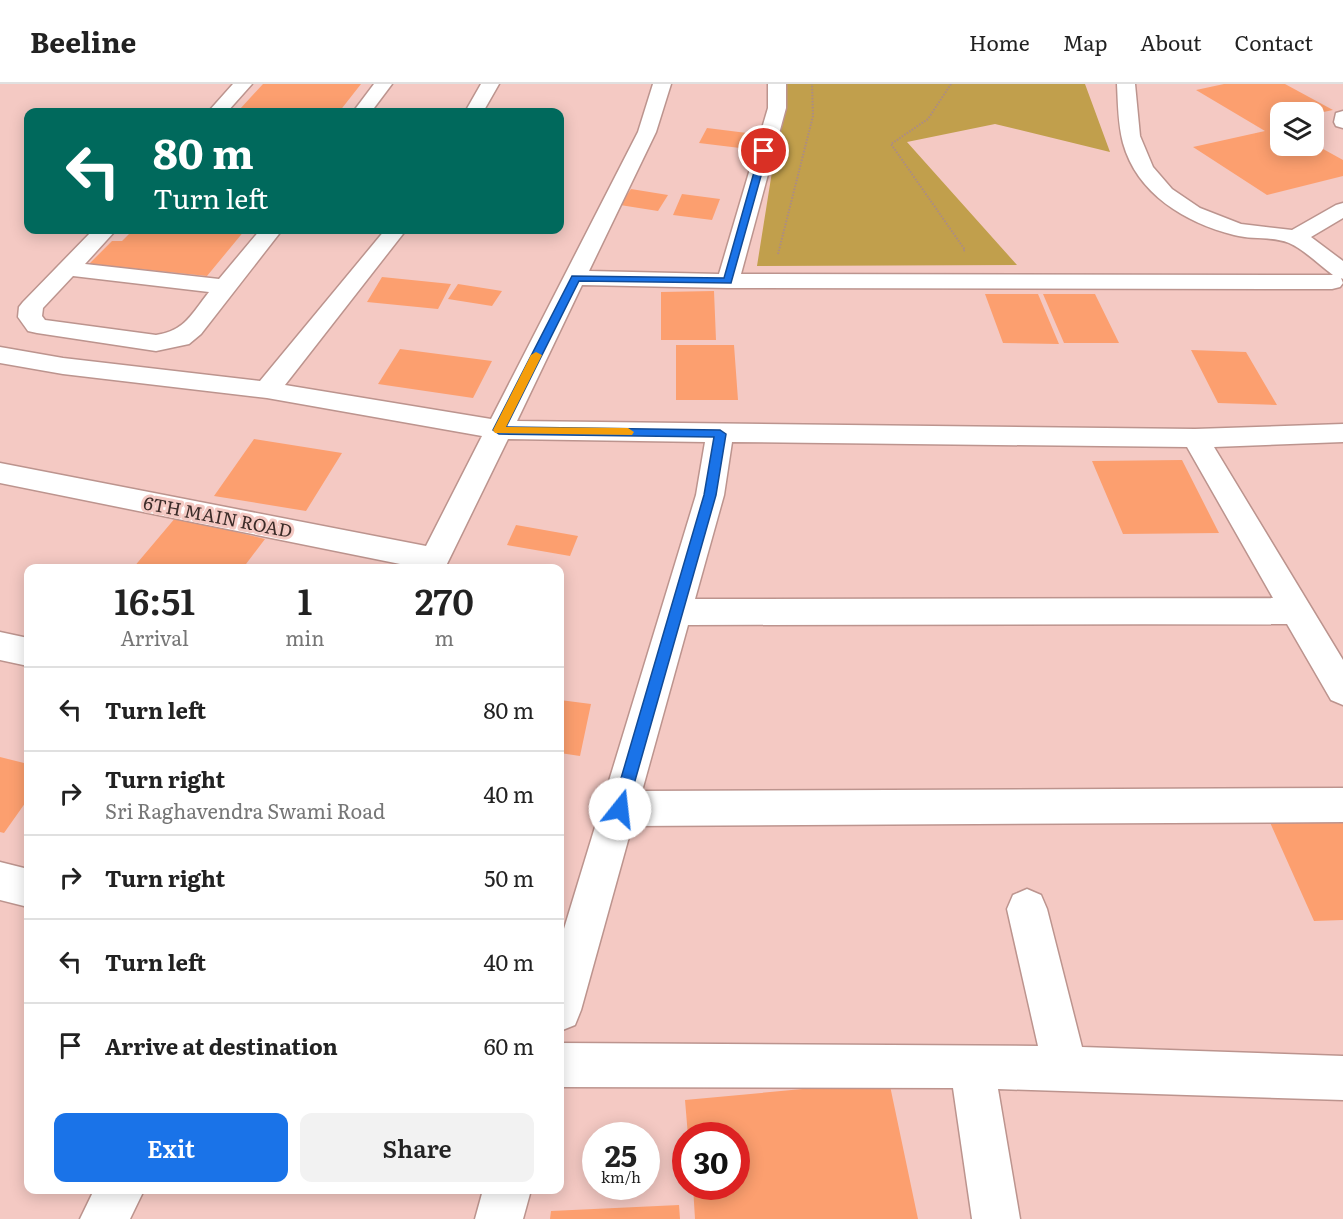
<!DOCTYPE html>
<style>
body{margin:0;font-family:Literata,serif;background:#f2f2f2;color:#222;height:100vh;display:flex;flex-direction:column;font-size:22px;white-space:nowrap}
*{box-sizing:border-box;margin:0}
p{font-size:20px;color:#767676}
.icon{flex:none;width:33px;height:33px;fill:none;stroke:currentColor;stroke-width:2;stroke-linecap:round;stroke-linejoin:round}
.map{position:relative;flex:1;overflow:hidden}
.panel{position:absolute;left:24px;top:480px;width:540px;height:630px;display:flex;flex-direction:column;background:#fff;border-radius:12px;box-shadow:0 3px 15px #0003}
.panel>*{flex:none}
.banner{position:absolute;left:24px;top:24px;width:540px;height:126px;border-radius:12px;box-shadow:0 3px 15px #0003;background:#00695c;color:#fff;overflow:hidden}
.fabs{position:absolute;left:1270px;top:18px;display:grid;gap:12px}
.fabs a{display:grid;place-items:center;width:54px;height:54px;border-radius:12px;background:#fff;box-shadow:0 3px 15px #0003;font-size:30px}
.speed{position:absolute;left:582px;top:1038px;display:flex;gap:12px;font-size:30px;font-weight:700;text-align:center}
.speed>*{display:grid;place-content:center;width:78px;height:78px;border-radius:50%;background:#fff;box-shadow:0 3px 15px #0003;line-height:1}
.speed small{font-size:15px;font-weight:400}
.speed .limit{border:9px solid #d22;background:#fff;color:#111}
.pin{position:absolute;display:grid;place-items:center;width:51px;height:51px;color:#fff;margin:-26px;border:3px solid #fff;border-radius:50%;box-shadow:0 2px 6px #0007}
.me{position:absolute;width:66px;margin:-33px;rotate:16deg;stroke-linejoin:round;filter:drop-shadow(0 0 4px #0008)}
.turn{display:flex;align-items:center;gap:21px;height:126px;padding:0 30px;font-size:27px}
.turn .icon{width:78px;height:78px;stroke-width:2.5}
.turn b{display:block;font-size:42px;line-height:51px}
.eta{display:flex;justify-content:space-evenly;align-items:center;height:102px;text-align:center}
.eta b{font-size:36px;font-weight:600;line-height:42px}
.cta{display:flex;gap:12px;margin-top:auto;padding:12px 30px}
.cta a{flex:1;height:69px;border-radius:12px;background:#1a73e8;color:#fff;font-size:24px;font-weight:600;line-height:69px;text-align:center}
.cta a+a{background:#f2f2f2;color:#222}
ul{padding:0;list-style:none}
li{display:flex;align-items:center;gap:18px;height:84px;padding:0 30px;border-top:2px solid #e0e0e0}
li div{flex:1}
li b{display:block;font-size:22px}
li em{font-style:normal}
header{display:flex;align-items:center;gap:36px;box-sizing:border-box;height:84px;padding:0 30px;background:#fff;border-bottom:2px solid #e0e0e0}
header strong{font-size:28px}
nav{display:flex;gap:33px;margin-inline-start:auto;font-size:21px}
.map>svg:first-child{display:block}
.green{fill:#c19f4c}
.building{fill:#fc9f6f}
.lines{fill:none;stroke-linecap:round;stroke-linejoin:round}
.minor-casing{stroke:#bc948e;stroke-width:3}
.path{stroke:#ab8b86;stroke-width:2;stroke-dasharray:1.5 1.5;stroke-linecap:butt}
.minor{fill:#fff;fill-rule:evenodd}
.route{fill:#1a73e8;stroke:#114b97;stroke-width:1.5}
.slow{fill:#f59e0b}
.labels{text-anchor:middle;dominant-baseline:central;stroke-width:6;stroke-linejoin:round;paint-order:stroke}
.street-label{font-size:18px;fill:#3b2b28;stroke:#f4c9c3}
</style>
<header>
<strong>Beeline</strong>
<nav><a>Home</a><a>Map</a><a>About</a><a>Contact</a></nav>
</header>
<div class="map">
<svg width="1343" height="1135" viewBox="0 0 1343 1135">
<rect width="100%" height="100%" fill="#f4c9c3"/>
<path class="green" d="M786,0H1085L1110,68L995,40L907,58L1017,181L757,182Z"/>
<path class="building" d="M263,0H361L339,28H225L229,25H240Z
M1224,0H1285L1333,26L1314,30V28H1281V38L1278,39L1281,41V62H1314V60L1343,76V92L1267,111L1193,63L1265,47L1196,6Z
M707,44L747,49L740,64L699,59Z
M631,105L668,111L658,127L620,121Z
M682,110L720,115L712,136L673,131Z
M133,146H245L207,192L89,180L112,157H122Z
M382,193L451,200L438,225L367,218Z
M458,200L502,207L492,222L448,215Z
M714,207L716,256H661V208Z
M985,210H1038L1059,260L1003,259Z
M1043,210H1095L1119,259H1064Z
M676,261H734L738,316H676Z
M400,265L492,277L473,314L378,300Z
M1191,266L1246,268L1277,321L1218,319Z
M254,355L342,369L306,427L214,412Z
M1182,376L1219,449L1123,450L1092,377Z
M176,433L265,455L243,484H133Z
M516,441L578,452L570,472L507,461Z
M560,616L591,620L580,672L560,669Z
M0,673L28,680V715L4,749L0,748Z
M1343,733V836L1314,837L1268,734Z
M889,997L918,1135H695L693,1102H736V1052H688L685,1016Z
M679,1121L680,1135H550L551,1127Z"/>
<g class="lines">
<defs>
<path id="minor" d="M233,0H252L227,28H208Z
M374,0H392L371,28H353Z
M481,0H499L483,28H465Z
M653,0H671L656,48L589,187L719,190L768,24V0H786V24L741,190L1333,191C1319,181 1305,166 1289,159C1273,152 1252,156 1234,151C1186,139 1137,110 1123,59C1118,40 1118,20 1117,0H1135L1140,52L1153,83L1172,105L1200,124L1241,140L1292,146L1336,121L1343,119V134L1311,153L1343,177V195L1341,194L1343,199L1340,203L1332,205L728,204L582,201L517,337L1195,345L1343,340V358L1214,363L1343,576V621L1331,616L1287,540L688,541L642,707L1343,704V738L632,742L581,926L575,941L560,947V858L696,411L705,358L508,355L445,484H415V483L0,399V379L426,462L482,352L267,314L63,290L0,279V263L63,274L260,297L385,146H406L285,301L491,335L638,48ZM732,358L1187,363L1273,514L695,515L724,411Z
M1343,27V44L1336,42L1334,38L1336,29Z
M93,146H116L85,180L219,195L260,146H282L201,250L189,260L156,267L37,249L28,247L18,233L19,223L23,218ZM73,192L209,208C192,229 185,247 156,251L45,236L42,232L43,224Z
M0,548L28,554V582L0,576Z
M0,778L28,785V823L0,816Z
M1027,805L1041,811L1047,825L1082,963L1343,972V1016L998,1005L1020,1135H972L953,1004L560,1003V959L1038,962L1007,825L1013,811Z
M94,1106H144L130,1135H80Z
M483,1106H531L523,1135H475Z"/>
</defs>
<use href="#minor" class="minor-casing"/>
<path class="path" d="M951,0L928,35L891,60L965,166L963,167
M778,170L813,32L812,0"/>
<use href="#minor" class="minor"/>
</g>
<path class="route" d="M764,65L768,67L731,199L579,197L506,343L720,346L726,350L716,411L627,725L625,730L620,732L614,730L612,725L704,411L714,353L499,350L493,346L572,192L724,194L760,67Z"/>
<path class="slow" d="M536,268L542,271L506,343L628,344L634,348L632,351L495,349L493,346L531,271Z"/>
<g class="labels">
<g class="street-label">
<text transform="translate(218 432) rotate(11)">6TH MAIN ROAD</text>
</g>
</g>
</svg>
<div class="fabs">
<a><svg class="icon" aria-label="layers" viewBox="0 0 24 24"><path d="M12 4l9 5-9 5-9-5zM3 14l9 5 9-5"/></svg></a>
</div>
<div class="speed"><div>25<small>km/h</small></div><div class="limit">30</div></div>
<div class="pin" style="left:764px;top:67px;background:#d93025"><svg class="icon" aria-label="arrive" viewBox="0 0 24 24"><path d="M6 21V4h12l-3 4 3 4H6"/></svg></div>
<svg class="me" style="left:620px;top:725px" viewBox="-20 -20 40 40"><circle r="19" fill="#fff"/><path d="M0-13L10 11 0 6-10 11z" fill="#1a73e8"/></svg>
<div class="banner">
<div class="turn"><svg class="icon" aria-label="left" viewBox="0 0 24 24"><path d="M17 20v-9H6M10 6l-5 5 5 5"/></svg><div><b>80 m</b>Turn left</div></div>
</div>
<section class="panel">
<div class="eta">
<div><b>16:51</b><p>Arrival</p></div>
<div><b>1</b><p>min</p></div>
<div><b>270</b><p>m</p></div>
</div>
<ul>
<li><svg class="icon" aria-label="left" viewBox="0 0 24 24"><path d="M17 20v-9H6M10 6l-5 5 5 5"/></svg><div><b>Turn left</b></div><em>80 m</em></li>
<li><svg class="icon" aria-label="right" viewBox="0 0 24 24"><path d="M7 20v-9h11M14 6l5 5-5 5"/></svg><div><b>Turn right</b><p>Sri Raghavendra Swami Road</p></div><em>40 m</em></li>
<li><svg class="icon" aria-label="right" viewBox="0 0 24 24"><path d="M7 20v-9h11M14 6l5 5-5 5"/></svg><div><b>Turn right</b></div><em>50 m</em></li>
<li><svg class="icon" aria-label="left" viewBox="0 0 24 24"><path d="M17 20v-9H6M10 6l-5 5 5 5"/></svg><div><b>Turn left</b></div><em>40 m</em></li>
<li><svg class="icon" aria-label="arrive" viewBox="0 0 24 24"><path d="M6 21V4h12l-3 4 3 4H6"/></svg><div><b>Arrive at destination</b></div><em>60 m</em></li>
</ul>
<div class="cta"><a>Exit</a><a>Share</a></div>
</section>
</div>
